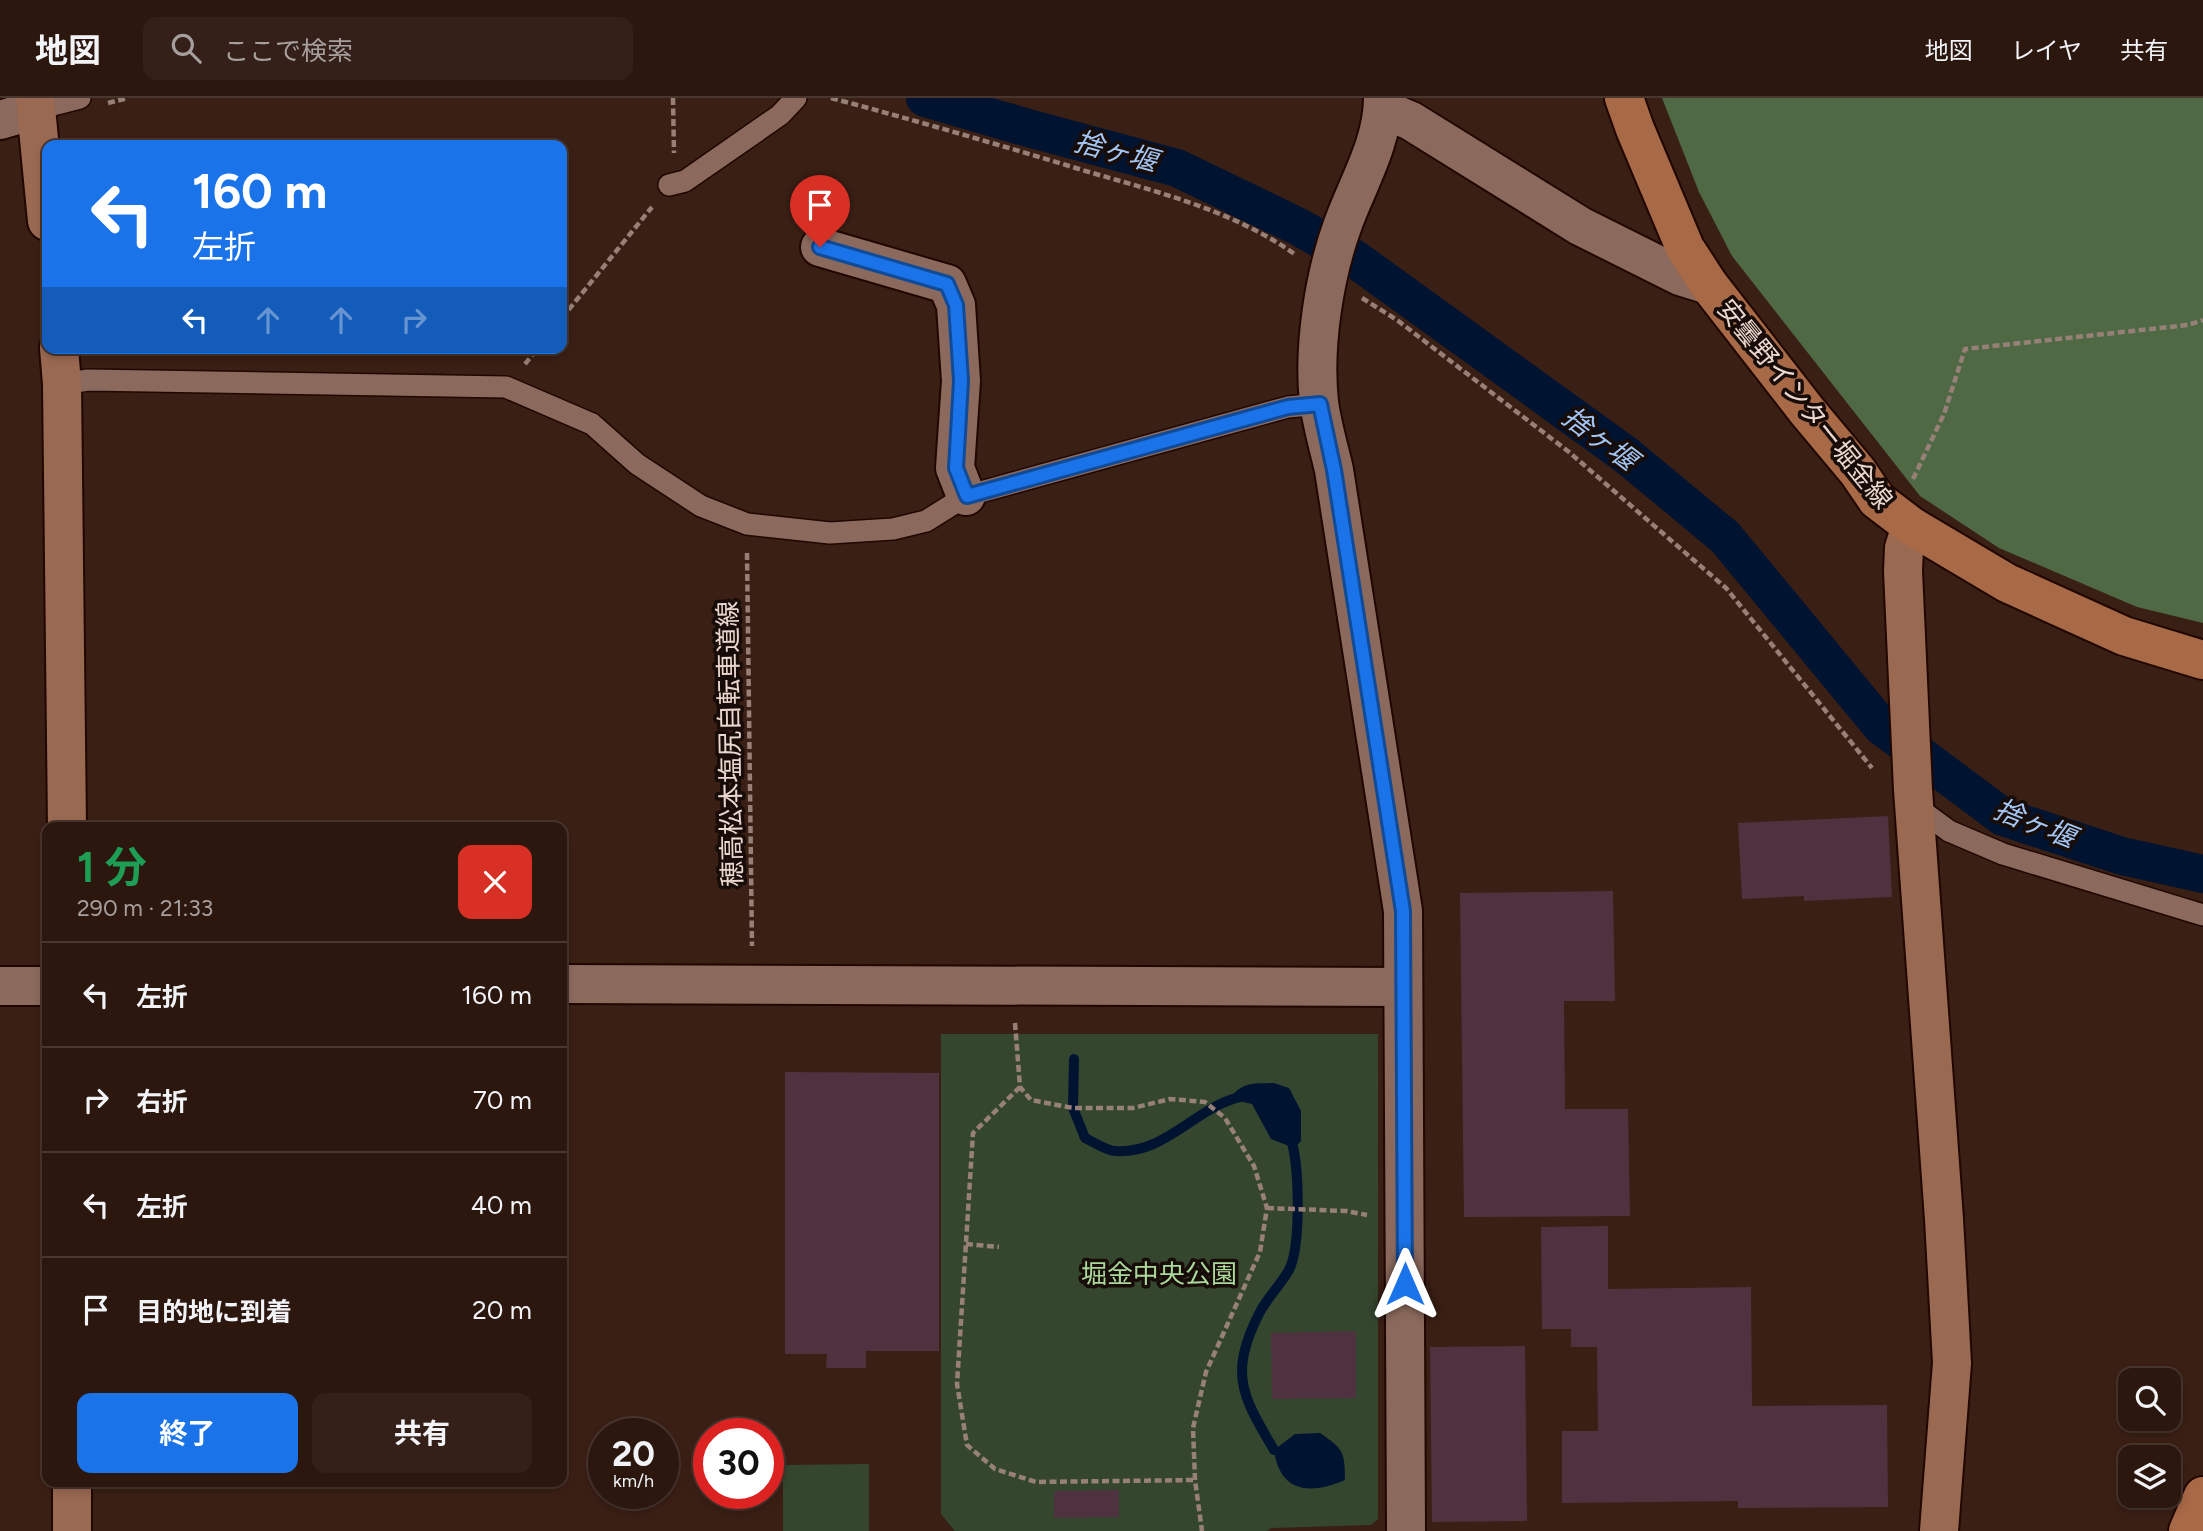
<!DOCTYPE html>
<html lang="ja">
<meta charset="utf-8">
<style>
body{margin:0;font-family:Figtree,"Noto Sans JP",sans-serif;background:#342018;color:#f1f3f6;height:100vh;display:flex;flex-direction:column;font-size:26px;white-space:nowrap}
*{box-sizing:border-box;margin:0}
p{font-size:23px;color:#a69f9e}
.icon{flex:none;width:38px;height:38px;fill:none;stroke:currentColor;stroke-width:2;stroke-linecap:round;stroke-linejoin:round}
.map{position:relative;flex:1;overflow:hidden}
.drawer{position:absolute;left:42px;top:724px;width:525px;height:665px;display:flex;flex-direction:column;background:#2c170f;border-radius:14px;box-shadow:0 4px 10px #0003,0 0 0 2px #48362f}
.drawer>*{flex:none}
.guide{position:absolute;left:42px;top:42px;width:525px;height:214px;border-radius:14px;box-shadow:0 4px 10px #0003,0 0 0 2px #48362f;background:#1a73e8;color:#fff;overflow:hidden}
.controls{position:absolute;left:2118px;top:1270px;display:grid;gap:14px}
.controls a{display:grid;place-items:center;width:63px;height:63px;border-radius:14px;background:#2c170f;box-shadow:0 4px 10px #0003,0 0 0 2px #48362f;font-size:35px}
.speed{position:absolute;left:588px;top:1320px;display:flex;gap:14px;font-size:35px;font-weight:700;text-align:center}
.speed>*{display:grid;place-content:center;width:91px;height:91px;border-radius:50%;background:#2c170f;box-shadow:0 4px 10px #0003,0 0 0 2px #48362f;line-height:1}
.speed small{font-size:18px;font-weight:400}
.speed .limit{border:10px solid #d22;background:#fff;color:#111}
.pin{position:absolute;display:grid;place-items:center;width:60px;height:60px;color:#fff;margin:-72px -30px;border-radius:50% 50% 50% 0;rotate:-45deg;box-shadow:0 0 7px #0007}
.pin .icon{rotate:45deg}
.me{position:absolute;width:77px;margin:-38px;rotate:0deg;stroke-linejoin:round;filter:drop-shadow(0 0 5px #0008)}
.turn{display:flex;align-items:center;gap:24px;height:147px;padding:0 35px;font-size:32px}
.turn .icon{width:91px;height:91px;stroke-width:2.5}
.turn b{display:block;font-size:49px;line-height:60px}
.lanes{display:flex;align-items:center;height:66px;padding:0 35px;background:#0003;justify-content:center;gap:35px;direction:ltr}
.lanes .off{opacity:.35}
.round{display:grid;place-items:center;flex:none;width:74px;height:74px;border-radius:14px;background:#342018}
.summary{display:flex;align-items:center;justify-content:space-between;height:119px;padding:0 35px}
h1{font-size:42px;font-weight:700;line-height:52px;color:#1e9e55}
.primary-button{display:flex;gap:14px;margin-top:auto;padding:14px 35px}
.primary-button a{flex:1;height:80px;border-radius:14px;background:#1a73e8;color:#fff;font-size:28px;font-weight:700;line-height:80px;text-align:center}
.primary-button a+a{background:#342018;color:#f1f3f6}
ul{padding:0;list-style:none}
li{display:flex;align-items:center;gap:21px;height:105px;padding:0 35px;border-top:2px solid #48362f}
li div{flex:1}
li b{display:block;font-size:26px}
li em{font-style:normal}
header{display:flex;align-items:center;gap:42px;box-sizing:border-box;height:98px;padding:0 35px;background:#2c170f;border-bottom:2px solid #48362f}
header strong{font-size:33px}
nav{display:flex;gap:38px;margin-inline-start:auto;font-size:24px}
.search{width:490px;height:63px;background:#342018;display:flex;align-items:center;gap:18px;box-sizing:border-box;padding:0 24px;border-radius:14px;color:#a69f9e;font-size:26px}
.map>svg:first-child{display:block}
.green{fill:#35462f}
.forest{fill:#4e6944}
.water{fill:#001432}
.lines{fill:none;stroke-linecap:round;stroke-linejoin:round}
.stream{stroke:#001432;stroke-width:10}
.canal{stroke:#001432;stroke-width:38}
.building{fill:#4f323f}
.lane-casing{stroke:#200701;stroke-width:24}
.street-casing{stroke:#200701;stroke-width:42}
.secondary-casing{stroke:#200701;stroke-width:42}
.primary-casing{stroke:#200701;stroke-width:42}
.path{stroke:#978077;stroke-width:4.5;stroke-dasharray:7 3.5;stroke-linecap:butt}
.lane{stroke:#8b6a5d;stroke-width:21}
.street{stroke:#8b6a5d;stroke-width:38}
.secondary{stroke:#9a6952;stroke-width:38}
.primary{stroke:#a86947;stroke-width:38}
.route-casing{stroke:#114b97;stroke-width:18}
.route{stroke:#1a73e8;stroke-width:12}
.labels{text-anchor:middle;dominant-baseline:central;stroke-width:7;stroke-linejoin:round;paint-order:stroke}
.street-label{font-size:26px;fill:#ead7cf;stroke:#180c08}
.park-label{font-size:26px;fill:#aad89a;stroke:#180c08}
.water-label{font-size:28px;font-style:italic;fill:#a2c5f4;stroke:#180c08}
</style>
<header>
<strong>地図</strong>
<div class="search"><svg class="icon" aria-label="search" viewBox="0 0 24 24"><circle cx="10" cy="10" r="6"/><path d="M15 15l6 6"/></svg>ここで検索</div>
<nav><a>地図</a><a>レイヤ</a><a>共有</a></nav>
</header>
<div class="map">
<svg width="2203" height="1433" viewBox="0 0 2203 1433">
<rect width="100%" height="100%" fill="#3a1f14"/>
<path class="green" d="M941,936H1378V1421L1371,1427L1271,1430L1267,1433H955L941,1416Z
M869,1366V1433H783V1367Z"/>
<path class="forest" d="M1662,0H2203V525L2137,509L1999,450L1920,398L1732,158L1699,94Z"/>
<path class="water" d="M1274,985L1289,990L1301,1013V1043L1294,1050L1271,1041L1252,1006L1230,1001C1242,983 1254,986 1274,985Z
M1320,1335C1343,1351 1345,1353 1345,1382C1310,1397 1280,1395 1274,1352L1295,1336Z"/>
<g class="lines">
<path class="stream" d="M1074,961L1073,1010L1085,1040C1094,1044 1105,1052 1115,1053C1166,1057 1197,1007 1244,998
M1274,1352C1260,1327 1242,1302 1242,1273C1242,1253 1252,1229 1261,1212C1269,1198 1281,1186 1289,1172C1301,1148 1300,1064 1290,1039"/>
<path class="canal" d="M925,0L1028,30L1177,70L1299,129L1355,161L1626,357L1725,439L1881,628L2003,719L2122,758L2203,776"/>
</g>
<path class="building" d="M1888,718L1892,799L1804,803V798L1742,801L1738,725Z
M1613,793L1615,903H1564L1565,1011H1628L1630,1118L1464,1119L1460,795Z
M785,974L939,975V1253H866V1270H826L827,1256H785Z
M1608,1128V1191L1751,1189L1752,1308L1887,1307L1888,1409L1738,1410V1403L1562,1405V1333H1598L1597,1249H1571V1231H1542L1541,1129Z
M1356,1233V1300L1272,1301L1271,1235Z
M1525,1248L1527,1423L1432,1424L1430,1249Z
M1119,1392V1419L1054,1420V1393Z"/>
<g class="lines">
<defs>
<path id="lane" d="M37,11L80,0
M669,87L685,83L780,17L796,0
M62,286L88,282L506,289L592,326L637,366L701,408L747,426L830,435L893,431L926,423L966,398L1288,309L1320,306
M1915,708L1949,733L2003,756L2203,817"/>
<path id="street" d="M1383,0C1383,44 1358,85 1343,126C1324,178 1313,249 1319,304C1322,327 1329,350 1334,372L1403,813L1406,1433
M1383,11L1411,23L1580,128L1680,178L1709,187
M0,22L37,11
M820,149L947,186L956,207L961,283L955,370L966,398
M562,886L1403,889
M0,888H47"/>
<path id="secondary" d="M35,0L47,123
M59,250L62,286L67,730
M1911,428L1904,450L1903,473L1913,692L1944,1121L1952,1265L1939,1433
M72,1384V1433"/>
<path id="primary" d="M1624,0L1635,31L1685,150L1709,187L1807,313L1858,374L1877,402L1911,428L2007,485L2124,538L2203,562
M2188,1433L2203,1398"/>
</defs>
<use href="#lane" class="lane-casing"/>
<use href="#street" class="street-casing"/>
<use href="#secondary" class="secondary-casing"/>
<use href="#primary" class="primary-casing"/>
<path class="path" d="M673,0L674,55
M831,0C918,23 1003,48 1089,74C1161,95 1234,113 1296,157
M108,5L128,0
M1362,200L1397,222L1569,354L1726,490L1872,670
M562,220L652,109
M525,266L538,250
M1913,381L1944,316L1965,251L2188,227L2203,222
M747,455L752,848
M1015,925L1020,989L1031,1002L1073,1010H1133L1170,1001L1205,1004L1225,1020L1254,1068L1267,1110L1260,1154L1206,1274L1193,1330L1195,1382L1202,1433
M1020,989L973,1035L957,1286L967,1347L995,1371L1036,1384L1195,1382
M1267,1110L1346,1113L1367,1117
M966,1146L999,1149"/>
<use href="#lane" class="lane"/>
<use href="#street" class="street"/>
<use href="#secondary" class="secondary"/>
<use href="#primary" class="primary"/>
</g>
<g class="lines">
<defs>
<path id="route" d="M820,149L947,186L956,207L961,283L956,370L967,398L1288,309L1320,306L1334,372L1403,813L1405,1186"/>
</defs>
<use href="#route" class="route-casing"/>
<use href="#route" class="route"/>
</g>
<g class="labels">
<g class="street-label">
<text transform="translate(1805 306) rotate(51)">安曇野インター堀金線</text>
<text transform="translate(730 646) rotate(-91)">穂高松本塩尻自転車道線</text>
</g>
<g class="park-label">
<text x="1159" y="1176">堀金中央公園</text>
</g>
<g class="water-label">
<text transform="translate(1116 53) rotate(15)">捨ヶ堰</text>
<text transform="translate(1600 340) rotate(37)">捨ヶ堰</text>
<text transform="translate(2035 725) rotate(22)">捨ヶ堰</text>
</g>
</g>
</svg>
<div class="controls">
<a><svg class="icon" aria-label="search" viewBox="0 0 24 24"><circle cx="10" cy="10" r="6"/><path d="M15 15l6 6"/></svg></a>
<a><svg class="icon" aria-label="layers" viewBox="0 0 24 24"><path d="M12 4l9 5-9 5-9-5zM3 14l9 5 9-5"/></svg></a>
</div>
<div class="speed"><div>20<small>km/h</small></div><div class="limit">30</div></div>
<div class="pin" style="left:820px;top:149px;background:#d93025"><svg class="icon" aria-label="arrive" viewBox="0 0 24 24"><path d="M6 21V4h12l-3 4 3 4H6"/></svg></div>
<svg class="me" style="left:1405px;top:1186px" viewBox="-20 -20 40 40"><path d="M0-17L14 15 0 8-14 15z" fill="#1a73e8" stroke="#fff" stroke-width="4"/></svg>
<div class="guide">
<div class="turn"><svg class="icon" aria-label="left" viewBox="0 0 24 24"><path d="M17 20v-9H6M10 6l-5 5 5 5"/></svg><div><b>160 m</b>左折</div></div>
<div class="lanes"><svg class="icon" aria-label="left" viewBox="0 0 24 24"><path d="M17 20v-9H6M10 6l-5 5 5 5"/></svg><svg class="icon off" aria-label="ahead" viewBox="0 0 24 24"><path d="M12 20V5M6 11l6-6 6 6"/></svg><svg class="icon off" aria-label="ahead" viewBox="0 0 24 24"><path d="M12 20V5M6 11l6-6 6 6"/></svg><svg class="icon off" aria-label="right" viewBox="0 0 24 24"><path d="M7 20v-9h11M14 6l5 5-5 5"/></svg></div>
</div>
<section class="drawer">
<div class="summary"><div><h1>1 分</h1><p>290 m · 21:33</p></div><a class="round" style="background:#d93025;color:#fff"><svg class="icon" aria-label="close" viewBox="0 0 24 24"><path d="M6 6l12 12M18 6L6 18"/></svg></a></div>
<ul>
<li><svg class="icon" aria-label="left" viewBox="0 0 24 24"><path d="M17 20v-9H6M10 6l-5 5 5 5"/></svg><div><b>左折</b></div><em>160 m</em></li>
<li><svg class="icon" aria-label="right" viewBox="0 0 24 24"><path d="M7 20v-9h11M14 6l5 5-5 5"/></svg><div><b>右折</b></div><em>70 m</em></li>
<li><svg class="icon" aria-label="left" viewBox="0 0 24 24"><path d="M17 20v-9H6M10 6l-5 5 5 5"/></svg><div><b>左折</b></div><em>40 m</em></li>
<li><svg class="icon" aria-label="arrive" viewBox="0 0 24 24"><path d="M6 21V4h12l-3 4 3 4H6"/></svg><div><b>目的地に到着</b></div><em>20 m</em></li>
</ul>
<div class="primary-button"><a>終了</a><a>共有</a></div>
</section>
</div>
